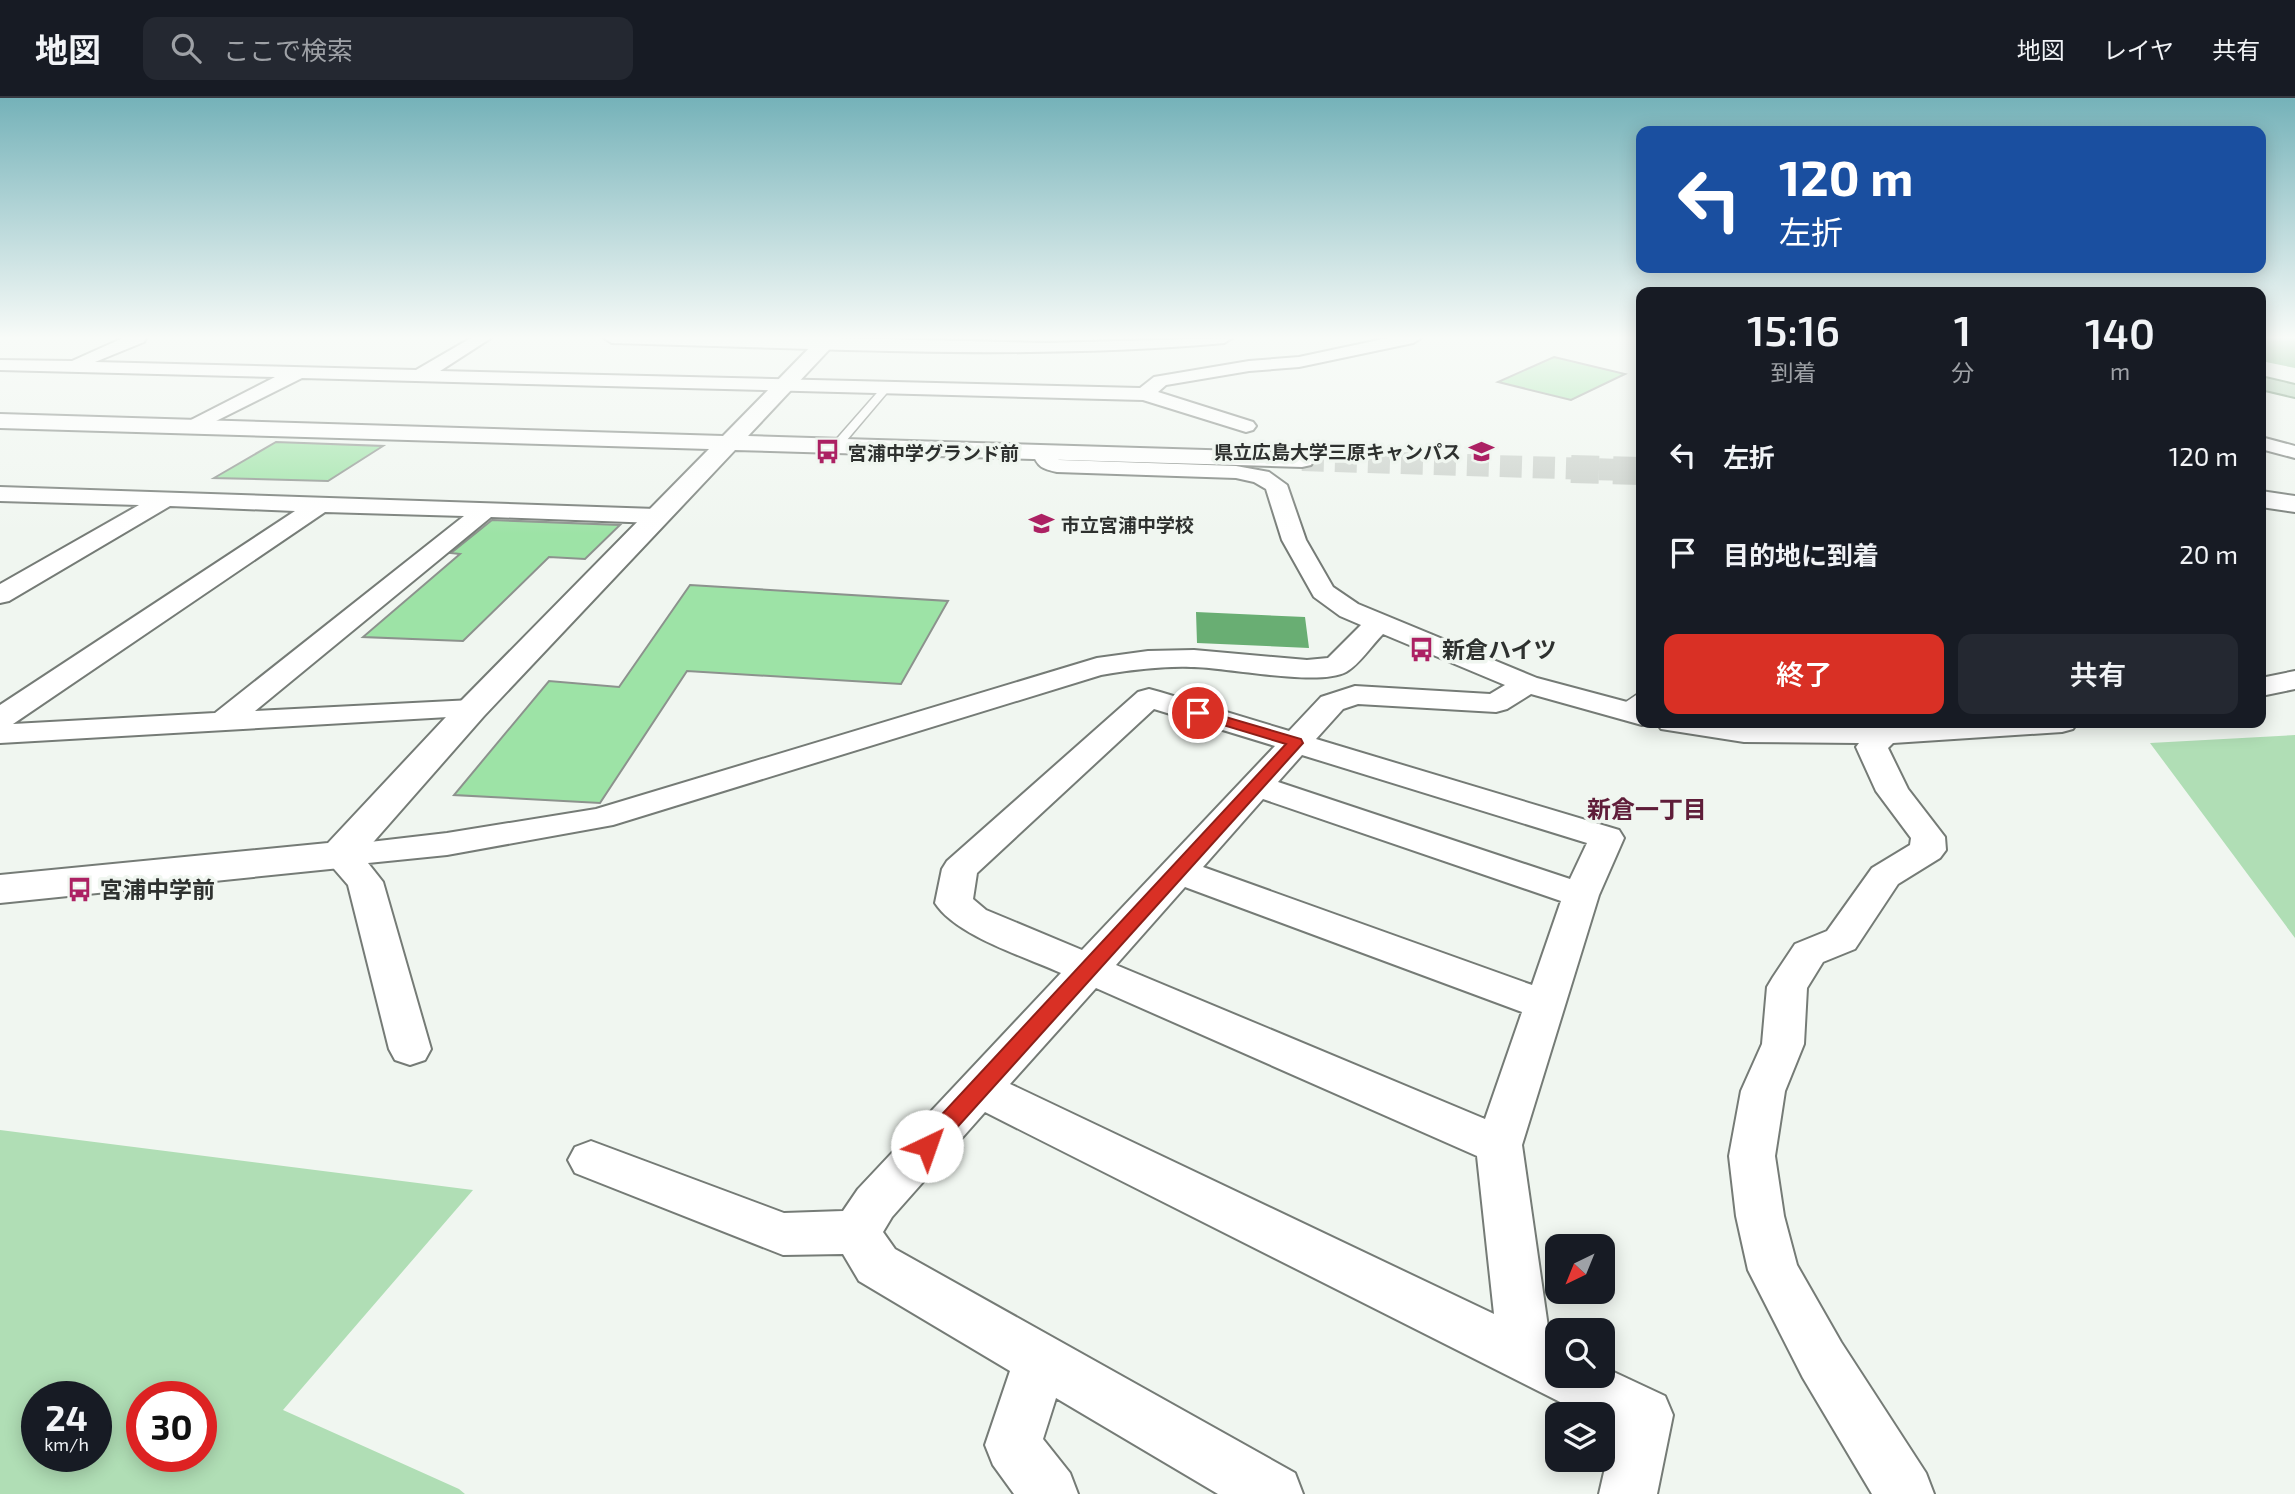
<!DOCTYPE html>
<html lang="ja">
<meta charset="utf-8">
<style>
body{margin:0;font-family:"Exo 2","Noto Sans JP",sans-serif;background:#242831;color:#f1f3f6;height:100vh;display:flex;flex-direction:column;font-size:26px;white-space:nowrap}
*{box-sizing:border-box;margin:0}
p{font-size:23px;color:#9ea1a6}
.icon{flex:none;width:38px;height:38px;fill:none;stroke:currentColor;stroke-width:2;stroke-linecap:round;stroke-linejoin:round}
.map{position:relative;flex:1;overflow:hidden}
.side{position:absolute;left:1636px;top:189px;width:630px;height:441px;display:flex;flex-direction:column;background:#171b24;border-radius:14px;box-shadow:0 4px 18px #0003}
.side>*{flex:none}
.top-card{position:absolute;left:1636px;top:28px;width:630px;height:147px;border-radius:14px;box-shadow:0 4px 18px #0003;background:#1a4fa0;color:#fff;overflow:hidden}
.needle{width:46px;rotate:223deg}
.fabs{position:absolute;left:1545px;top:1136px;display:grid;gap:14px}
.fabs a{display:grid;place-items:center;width:70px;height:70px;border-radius:14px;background:#171b24;box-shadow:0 4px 18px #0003;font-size:35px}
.speed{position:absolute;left:21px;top:1283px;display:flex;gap:14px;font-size:35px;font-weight:700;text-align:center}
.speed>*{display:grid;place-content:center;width:91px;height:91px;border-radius:50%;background:#171b24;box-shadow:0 4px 18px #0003;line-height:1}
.speed small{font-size:18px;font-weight:400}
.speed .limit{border:10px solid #d22;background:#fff;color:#111}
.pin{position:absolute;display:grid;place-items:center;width:60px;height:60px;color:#fff;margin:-30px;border:4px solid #fff;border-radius:50%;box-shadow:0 2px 7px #0007}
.me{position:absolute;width:77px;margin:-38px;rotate:42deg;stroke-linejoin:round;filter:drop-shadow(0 0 5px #0008)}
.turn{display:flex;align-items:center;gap:24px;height:147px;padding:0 28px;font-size:32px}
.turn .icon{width:91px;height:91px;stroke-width:2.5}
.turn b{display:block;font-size:49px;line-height:60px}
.eta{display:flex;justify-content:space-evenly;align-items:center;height:119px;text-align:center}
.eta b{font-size:42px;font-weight:600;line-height:49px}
.button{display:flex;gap:14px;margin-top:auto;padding:14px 28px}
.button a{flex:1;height:80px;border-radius:14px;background:#d93025;color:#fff;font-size:28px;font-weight:600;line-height:80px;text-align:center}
.button a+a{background:#242831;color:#f1f3f6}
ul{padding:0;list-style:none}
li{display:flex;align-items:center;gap:21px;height:98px;padding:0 28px}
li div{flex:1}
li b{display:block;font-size:26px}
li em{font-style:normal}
header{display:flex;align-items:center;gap:42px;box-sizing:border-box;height:98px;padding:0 35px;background:#171b24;border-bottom:2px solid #363941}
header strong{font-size:33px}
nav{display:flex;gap:38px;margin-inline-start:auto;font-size:24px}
.search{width:490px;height:63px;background:#242831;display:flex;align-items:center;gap:18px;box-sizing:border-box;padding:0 24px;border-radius:14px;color:#9ea1a6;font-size:26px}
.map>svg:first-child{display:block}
.green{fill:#b0deb5;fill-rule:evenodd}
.water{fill:#69ae73}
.building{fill:#9de3a6;stroke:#8c928d;stroke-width:2}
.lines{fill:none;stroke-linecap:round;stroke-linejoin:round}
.secondary-tunnel-far1{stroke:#c9cfc9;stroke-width:22;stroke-dasharray:22 11;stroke-linecap:butt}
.secondary-tunnel{stroke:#c9cfc9;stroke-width:28;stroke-dasharray:28 14;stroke-linecap:butt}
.lane-casing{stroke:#757b76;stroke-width:3}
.street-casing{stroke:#757b76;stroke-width:4}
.secondary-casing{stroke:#757b76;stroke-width:4}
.primary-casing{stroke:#5a825f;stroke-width:4}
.lane{fill:#fff;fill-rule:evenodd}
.street{fill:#fff;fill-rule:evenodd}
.secondary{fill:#fff;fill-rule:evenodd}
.primary{fill:#aaceaf;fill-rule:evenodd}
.route{fill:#d93025;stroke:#8d1f18;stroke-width:2}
.labels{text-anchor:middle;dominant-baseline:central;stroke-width:7;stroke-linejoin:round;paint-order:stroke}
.far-poi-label{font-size:19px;font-weight:bold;fill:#2e312f;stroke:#f0f6f0;text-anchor:start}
.poi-label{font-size:23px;font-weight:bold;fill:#2e312f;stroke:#f0f6f0;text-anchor:start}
.neighbourhood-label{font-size:24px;font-weight:bold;fill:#5f1d39;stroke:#f0f6f0}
</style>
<header>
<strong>地図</strong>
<div class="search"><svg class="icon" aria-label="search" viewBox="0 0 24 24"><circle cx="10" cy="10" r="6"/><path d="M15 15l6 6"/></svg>ここで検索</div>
<nav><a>地図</a><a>レイヤ</a><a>共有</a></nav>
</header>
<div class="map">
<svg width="2295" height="1396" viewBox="0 0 2295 1396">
<rect width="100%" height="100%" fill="#f0f6f0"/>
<path class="green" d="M2295,637V840L2150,645Z
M0,1032L473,1092L283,1312L459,1391L465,1396H0ZM37,1298H96V1358H37ZM142,1298H201V1358H142Z"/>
<path class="water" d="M2261,240H2295V270L2261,263Z
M1196,514L1305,519L1309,550L1197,545Z"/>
<path class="building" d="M1554,259L1625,276L1571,302L1498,284Z
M276,344L383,348L328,383L214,380Z
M492,422L620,427L585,461L549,459L463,543L363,539L460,456L451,455Z
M690,487L948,503L901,586L687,573L600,705L454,697L549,583L619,589Z"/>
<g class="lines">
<path class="secondary-tunnel-far1" d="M1302,362L1625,372"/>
<path class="secondary-tunnel" d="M1571,371L1642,373"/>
<defs>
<path id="lane" d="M883,288L891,290L841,349H833V345Z
M1642,593V606L1629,616H1617L1615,613L1617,610Z"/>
<path id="street" d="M123,240H146L144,244L95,264L416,272L471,240H491L440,273L1140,290L1154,279L1160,278L1249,263L1299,259L1388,240H1421L1413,245L1299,269L1249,273L1166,287L1158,294L1253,324L1256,328L1253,332L1246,334L1143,302L302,280L194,334L187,332L184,328L187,324L275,279L0,272V262L72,263Z
M604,240H836L1046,245L1232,240L1224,245C1021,263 816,250 612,245Z
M2261,339L2295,348V360L2261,351Z
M1043,349L1050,351L1055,360L1060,362L1236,368L1269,374L1287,387L1306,442L1333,489L1358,506L1537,580L1642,608V625H1651L1642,627L1531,596L1507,611L1496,614L1358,606L1343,611L1316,641L1619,732L1624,740L1599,797L1522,1047L1550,1243L1558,1246V1278H1603V1269L1665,1298L1673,1317L1657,1396H1599L1614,1331L1603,1325V1316H1584L985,1014L892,1119L883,1134L895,1151L1295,1375L1303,1396H1218L1056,1300L1043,1341L1070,1375L1078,1396H1014L993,1367L985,1347L1010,1273L859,1183L843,1156L783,1157L575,1075L568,1062L575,1049L591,1043L784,1115L843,1113L858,1091L1061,875C1026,859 956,838 935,805L942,771L947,763L1138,594L1149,591L1160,594L1289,633L1321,599L1355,588L1490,596L1505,587L1383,536C1372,547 1359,567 1346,574C1318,589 1226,569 1191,569C1161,568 1131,572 1101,577L613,727L447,757L368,765L383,784L431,951L425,962L410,967L395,962L389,951L348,787L322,757L327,749L447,735L596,711L1097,560L1148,553L1194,552L1307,562L1328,560L1361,527L1340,518L1314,499L1282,442L1266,391L1254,384L1236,380L1057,374C1043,371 1037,369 1033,355L1036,351ZM1154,611L1275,648L1082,852L986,812L973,801L977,775ZM1302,657L1587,745L1570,781L1278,684ZM1263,701L1561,803L1532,887L1203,769ZM1185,789L1522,914L1485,1021L1116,867ZM1096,890L1477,1058L1494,1216L1010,986Z
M0,389L656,411L664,413L668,418L664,423L656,425L491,419L255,613L472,602L483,605L487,611L483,617L0,645V607L295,413L170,408L9,503L0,505V486L139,407L0,403ZM325,414L464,418L215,615L13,626Z
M2295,573V591L2261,598V580Z
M1657,625H2077L2073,631L2062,634L1893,645L1888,650L1908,691L1945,739L1946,752L1940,760L1898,786L1855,851L1823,864L1807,890L1804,946L1785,993L1775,1058L1784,1118L1797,1167L1841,1244L1926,1375L1934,1396H1872L1803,1280L1748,1172L1736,1118L1729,1058L1741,993L1762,946L1767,889L1773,879L1795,846L1827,833L1872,770L1910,747L1911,740L1876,693L1856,649L1859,645L1744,644L1661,631Z"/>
<path id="secondary" d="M819,240H840L748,338L1302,355L1311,357L1314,362L1311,367L1302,369L735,352L484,618L354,766L340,770L0,805V777L328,745L460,604L709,351L0,330V316L723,338Z
M2261,393L2295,398V414L2261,409Z"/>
<path id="primary" d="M2261,279L2295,287V299L2261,291Z"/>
</defs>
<use href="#lane" class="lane-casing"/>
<use href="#street" class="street-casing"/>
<use href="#secondary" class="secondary-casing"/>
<use href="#primary" class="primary-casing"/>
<use href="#lane" class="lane"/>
<use href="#street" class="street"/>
<use href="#secondary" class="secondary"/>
<use href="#primary" class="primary"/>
</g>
<linearGradient id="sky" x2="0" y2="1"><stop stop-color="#75b2b9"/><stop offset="0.55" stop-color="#f8fbf8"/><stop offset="1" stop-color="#f8fbf8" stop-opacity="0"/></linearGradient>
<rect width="2295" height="436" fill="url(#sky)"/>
<path class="route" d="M1198,611L1301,641L1303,645L935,1054L927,1057L919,1054L916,1048L919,1041L1286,646L1193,618L1191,615L1193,612Z"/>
<defs>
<symbol id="university-bare" viewBox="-9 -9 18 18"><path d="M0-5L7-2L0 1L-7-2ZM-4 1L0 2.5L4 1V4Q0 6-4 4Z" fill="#ac2163" stroke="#f0f6f0" stroke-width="2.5" paint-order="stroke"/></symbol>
<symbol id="bus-bare" viewBox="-9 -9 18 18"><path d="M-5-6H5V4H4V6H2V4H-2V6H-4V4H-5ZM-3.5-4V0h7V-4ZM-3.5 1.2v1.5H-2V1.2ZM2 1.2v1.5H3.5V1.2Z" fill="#ac2163" stroke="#f0f6f0" stroke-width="2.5" paint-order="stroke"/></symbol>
<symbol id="school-bare" viewBox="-9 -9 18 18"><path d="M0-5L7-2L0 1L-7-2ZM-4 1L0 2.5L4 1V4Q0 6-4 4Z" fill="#ac2163" stroke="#f0f6f0" stroke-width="2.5" paint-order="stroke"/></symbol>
</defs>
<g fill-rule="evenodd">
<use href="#university-bare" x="1464" y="336" width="35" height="35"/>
<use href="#bus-bare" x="810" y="336" width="35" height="35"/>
<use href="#school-bare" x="1024" y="408" width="35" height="35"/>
<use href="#bus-bare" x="1404" y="534" width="35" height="35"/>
<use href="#bus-bare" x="62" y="774" width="35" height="35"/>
</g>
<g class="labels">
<g class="far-poi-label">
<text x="1461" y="353" text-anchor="end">県立広島大学三原キャンパス</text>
<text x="848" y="354">宮浦中学グランド前</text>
<text x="1061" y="426">市立宮浦中学校</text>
</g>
<g class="poi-label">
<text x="1442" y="551">新倉ハイツ</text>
<text x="100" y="791">宮浦中学前</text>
</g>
<g class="neighbourhood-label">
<text x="1647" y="710">新倉一丁目</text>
</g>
</g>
</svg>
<div class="fabs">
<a><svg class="needle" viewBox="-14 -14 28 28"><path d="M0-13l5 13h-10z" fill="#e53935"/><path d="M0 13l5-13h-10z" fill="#9ea1a6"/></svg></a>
<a><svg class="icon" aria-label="search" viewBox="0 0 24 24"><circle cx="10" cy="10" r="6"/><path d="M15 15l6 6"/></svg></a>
<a><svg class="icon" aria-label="layers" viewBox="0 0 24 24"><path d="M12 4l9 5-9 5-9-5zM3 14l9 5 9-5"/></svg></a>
</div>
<div class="speed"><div>24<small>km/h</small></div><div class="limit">30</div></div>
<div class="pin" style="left:1198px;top:615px;background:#d93025"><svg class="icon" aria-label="arrive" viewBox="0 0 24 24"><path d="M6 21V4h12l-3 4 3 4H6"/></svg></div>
<svg class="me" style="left:927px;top:1048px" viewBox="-20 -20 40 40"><circle r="19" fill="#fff"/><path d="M0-13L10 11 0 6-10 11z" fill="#d93025"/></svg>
<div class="top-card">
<div class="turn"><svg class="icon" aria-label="left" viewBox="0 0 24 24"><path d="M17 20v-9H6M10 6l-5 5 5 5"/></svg><div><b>120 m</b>左折</div></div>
</div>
<section class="side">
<div class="eta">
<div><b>15:16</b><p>到着</p></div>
<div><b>1</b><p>分</p></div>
<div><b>140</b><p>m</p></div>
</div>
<ul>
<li><svg class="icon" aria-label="left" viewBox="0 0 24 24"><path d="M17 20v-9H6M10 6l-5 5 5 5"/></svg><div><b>左折</b></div><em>120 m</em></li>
<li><svg class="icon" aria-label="arrive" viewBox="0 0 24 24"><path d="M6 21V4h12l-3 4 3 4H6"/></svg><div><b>目的地に到着</b></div><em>20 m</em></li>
</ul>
<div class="button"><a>終了</a><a>共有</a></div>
</section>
</div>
